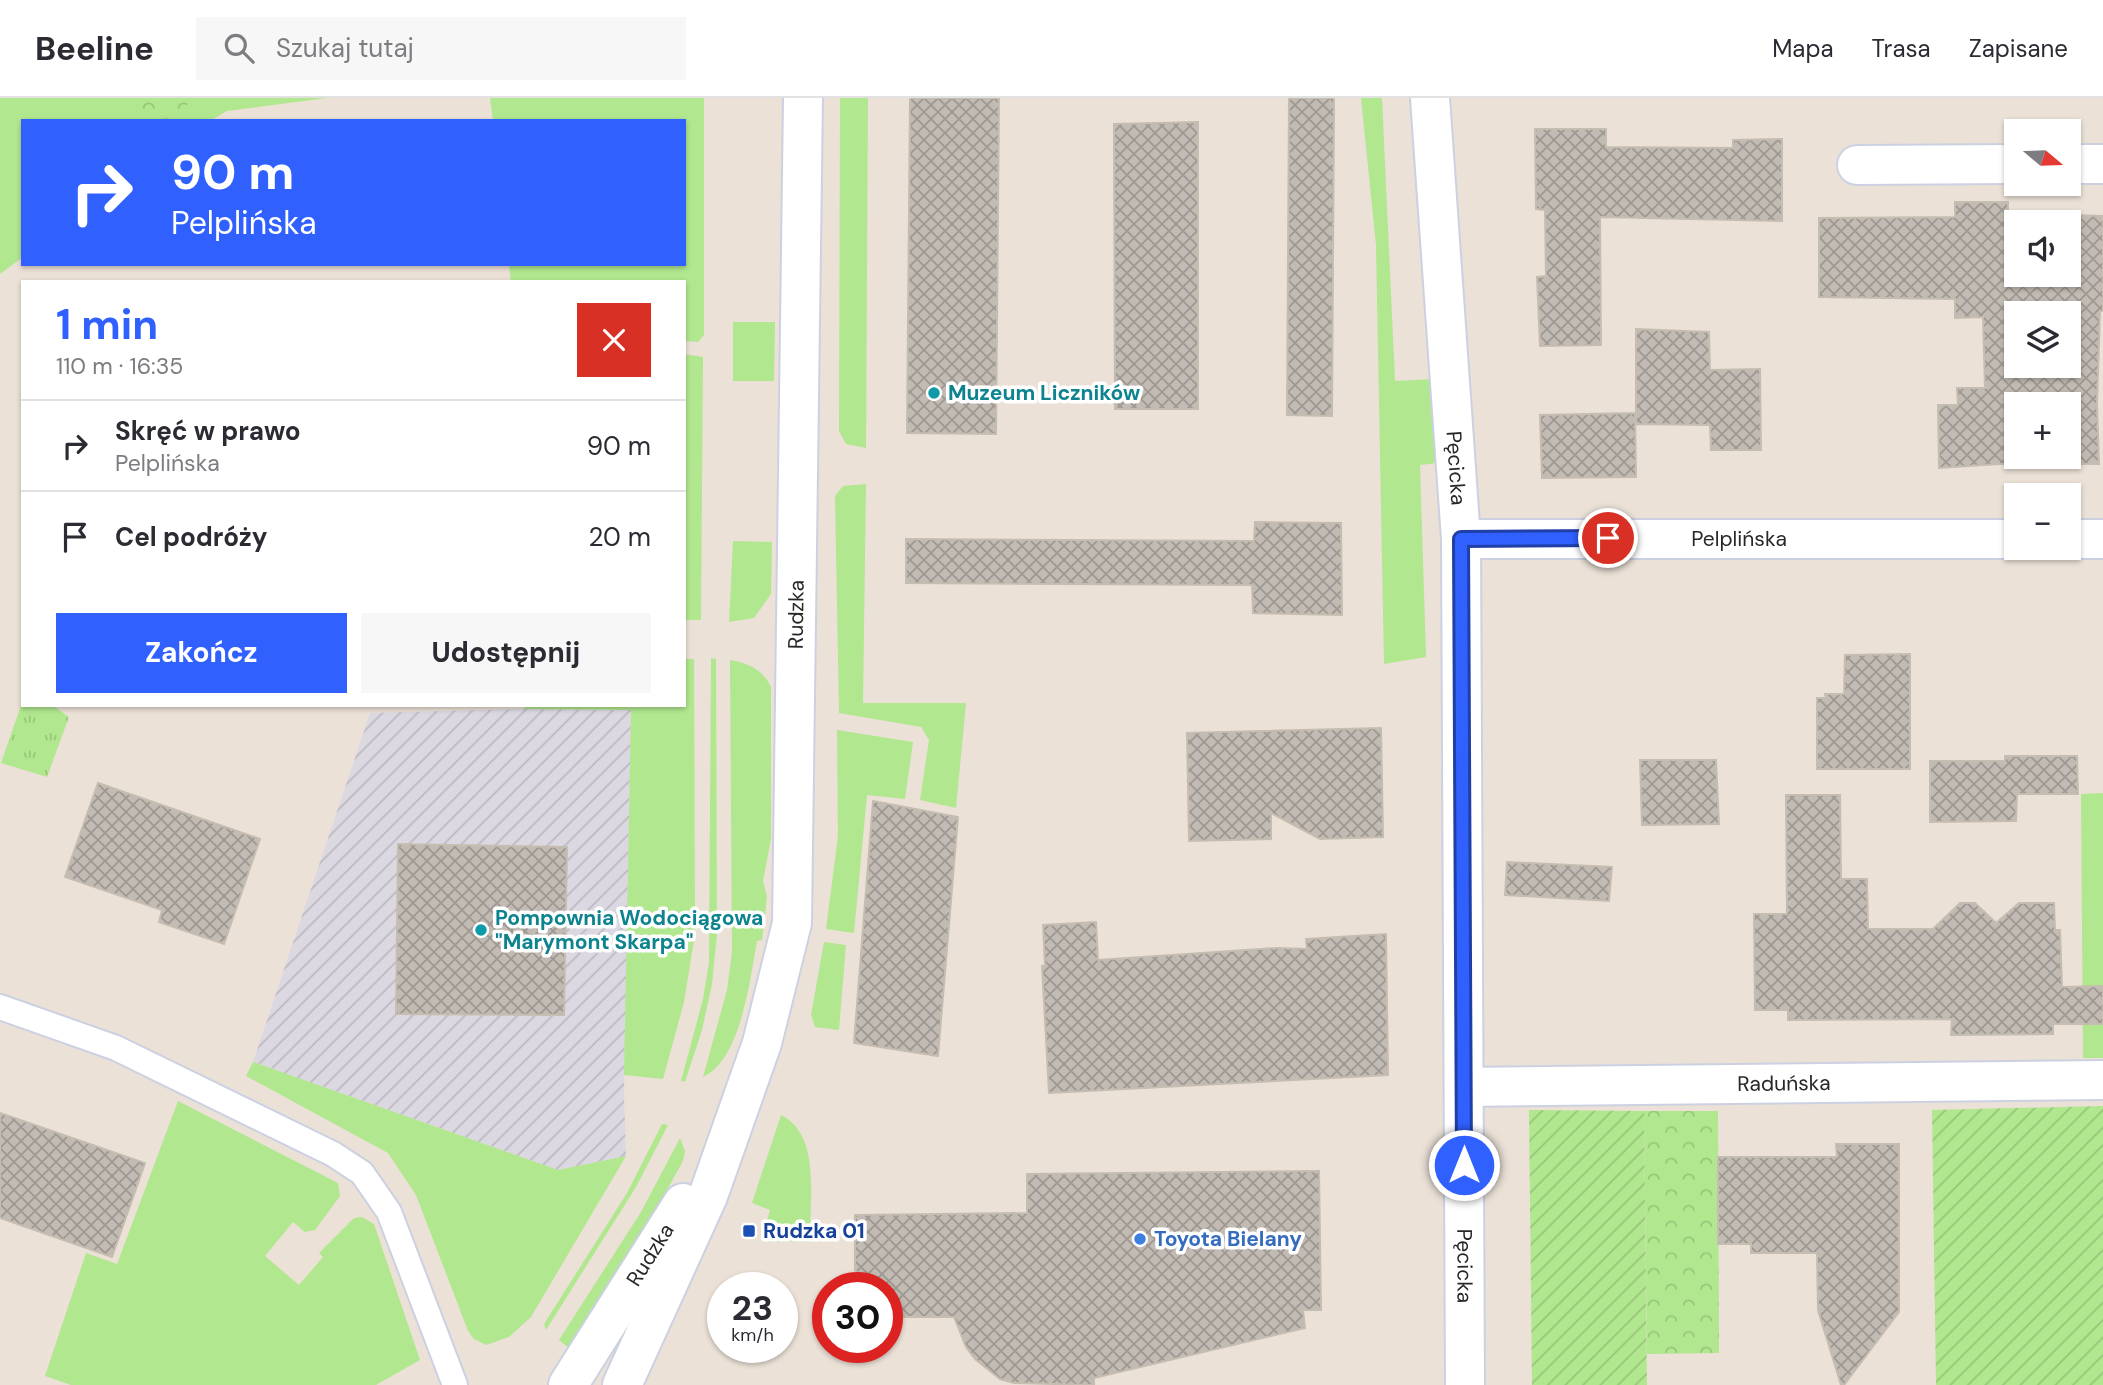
<!DOCTYPE html>
<html lang="pl">
<meta charset="utf-8">
<style>
body{margin:0;font-family:"DM Sans",sans-serif;background:#f7f7f7;color:#2b2b33;height:100vh;display:flex;flex-direction:column;font-size:26px;white-space:nowrap}
*{box-sizing:border-box;margin:0}
p{font-size:23px;color:#7c7c81}
.icon{flex:none;width:38px;height:38px;fill:none;stroke:currentColor;stroke-width:2;stroke-linecap:round;stroke-linejoin:round}
.map{position:relative;flex:1;overflow:hidden}
.panel{position:absolute;left:21px;top:182px;width:665px;height:427px;display:flex;flex-direction:column;background:#fff;border-radius:0px;box-shadow:0 2px 5px #0004}
.panel>*{flex:none}
.top-card{position:absolute;left:21px;top:21px;width:665px;height:147px;border-radius:0px;box-shadow:0 2px 5px #0004;background:#3061ff;color:#fff;overflow:hidden}
.needle{width:46px;rotate:109deg}
.controls{position:absolute;left:2004px;top:21px;display:grid;gap:14px}
.controls a{display:grid;place-items:center;width:77px;height:77px;border-radius:0px;background:#fff;box-shadow:0 2px 5px #0004;font-size:35px}
.speed{position:absolute;left:707px;top:1174px;display:flex;gap:14px;font-size:35px;font-weight:700;text-align:center}
.speed>*{display:grid;place-content:center;width:91px;height:91px;border-radius:50%;background:#fff;box-shadow:0 2px 5px #0004;line-height:1}
.speed small{font-size:18px;font-weight:400}
.speed .limit{border:10px solid #d22;background:#fff;color:#111}
.pin{position:absolute;display:grid;place-items:center;width:60px;height:60px;color:#fff;margin:-30px;border:4px solid #fff;border-radius:50%;box-shadow:0 2px 7px #0007}
.me{position:absolute;width:77px;margin:-38px;rotate:0deg;stroke-linejoin:round;filter:drop-shadow(0 0 5px #0008)}
.turn{display:flex;align-items:center;gap:24px;height:147px;padding:0 35px;font-size:32px}
.turn .icon{width:91px;height:91px;stroke-width:2.5}
.turn b{display:block;font-size:49px;line-height:60px}
.round{display:grid;place-items:center;flex:none;width:74px;height:74px;border-radius:0px;background:#f7f7f7}
.overview{display:flex;align-items:center;justify-content:space-between;height:119px;padding:0 35px}
h1{font-size:42px;font-weight:700;line-height:52px;color:#3061ff}
.action{display:flex;gap:14px;margin-top:auto;padding:14px 35px}
.action a{flex:1;height:80px;border-radius:0px;background:#3061ff;color:#fff;font-size:28px;font-weight:700;line-height:80px;text-align:center}
.action a+a{background:#f7f7f7;color:#2b2b33}
ul{padding:0;list-style:none}
li{display:flex;align-items:center;gap:21px;height:91px;padding:0 35px;border-top:2px solid #e1e1e2}
li div{flex:1}
li b{display:block;font-size:26px}
li em{font-style:normal}
header{display:flex;align-items:center;gap:42px;box-sizing:border-box;height:98px;padding:0 35px;background:#fff;border-bottom:2px solid #e1e1e2}
header strong{font-size:33px}
nav{display:flex;gap:38px;margin-inline-start:auto;font-size:24px}
.search{width:490px;height:63px;background:#f7f7f7;display:flex;align-items:center;gap:18px;box-sizing:border-box;padding:0 24px;border-radius:0px;color:#7c7c81;font-size:26px}
.map>svg:first-child{display:block}
.industrial{fill:url(#industrial-furrows)}
.grass{fill:#b1e78e}
.forest{fill:url(#forest-crowns)}
.park{fill:url(#park-tufts)}
.garden{fill:url(#garden-furrows)}
.building{fill:url(#building-cross-hatch);stroke:#c6bdb1;stroke-width:2;fill-rule:evenodd}
.lines{fill:none;stroke-linecap:round;stroke-linejoin:round}
.lane-casing{stroke:#ccd1e2;stroke-width:28}
.street-casing{stroke:#ccd1e2;stroke-width:42}
.secondary-casing{stroke:#ccd1e2;stroke-width:42}
.lane{stroke:#fff;stroke-width:24}
.street{stroke:#fff;stroke-width:38}
.secondary{stroke:#fff;stroke-width:38}
.route-casing{stroke:#1f3fa6;stroke-width:18}
.route{stroke:#3061ff;stroke-width:12}
.culture-dot{fill:#0f9aa8;stroke:#fff;stroke-width:2.5}
.transit-dot{fill:#1a4fb4;stroke:#fff;stroke-width:2.5}
.shop-dot{fill:#3f7fe0;stroke:#fff;stroke-width:2.5}
.labels{text-anchor:middle;dominant-baseline:central;stroke-width:7;stroke-linejoin:round;paint-order:stroke}
.culture-label{font-size:21px;font-weight:bold;fill:#0d838f;stroke:#fff;text-anchor:start}
.street-label{font-size:21px;fill:#272727;stroke:#fff}
.transit-label{font-size:21px;font-weight:bold;fill:#164399;stroke:#fff;text-anchor:start}
.shop-label{font-size:21px;font-weight:bold;fill:#366cbe;stroke:#fff;text-anchor:start}
</style>
<header>
<strong>Beeline</strong>
<div class="search"><svg class="icon" aria-label="search" viewBox="0 0 24 24"><circle cx="10" cy="10" r="6"/><path d="M15 15l6 6"/></svg>Szukaj tutaj</div>
<nav><a>Mapa</a><a>Trasa</a><a>Zapisane</a></nav>
</header>
<div class="map">
<svg width="2103" height="1287" viewBox="0 0 2103 1287">
<defs>
<pattern id="industrial-furrows" width="10" height="10" patternUnits="userSpaceOnUse" patternTransform="scale(1.75)"><rect width="10" height="10" fill="#dbd8e2"/><path d="M-1 1l2-2M0 10L10 0M9 11l2-2" fill="none" stroke="#bcb9c2"/></pattern>
<pattern id="forest-crowns" width="20" height="18" patternUnits="userSpaceOnUse" patternTransform="scale(1.75)"><rect width="20" height="18" fill="#b1e78e"/><path d="M2 6a3 3 0 1 1 6 0M12 15a3 3 0 1 1 6 0" fill="none" stroke="#98c67a"/></pattern>
<pattern id="park-tufts" width="24" height="20" patternUnits="userSpaceOnUse" patternTransform="scale(1.75)"><rect width="24" height="20" fill="#b1e78e"/><path d="M3 7l-1-3M5 7V3M7 7l1-3M15 17l-1-3M17 17v-4M19 17l1-3" fill="none" stroke="#98c67a"/></pattern>
<pattern id="garden-furrows" width="10" height="10" patternUnits="userSpaceOnUse" patternTransform="scale(1.75)"><rect width="10" height="10" fill="#b1e78e"/><path d="M-1 1l2-2M0 10L10 0M9 11l2-2" fill="none" stroke="#98c67a"/></pattern>
<pattern id="building-cross-hatch" width="8" height="8" patternUnits="userSpaceOnUse" patternTransform="scale(1.75)"><rect width="8" height="8" fill="#c2bbb4"/><path d="M0 0l8 8M0 8l8-8" fill="none" stroke="#9e9892"/></pattern>
</defs>
<rect width="100%" height="100%" fill="#ebe1d7"/>
<path class="industrial" d="M522,611L631,612L624,996L626,1058L558,1072L253,964L370,615Z"/>
<path class="grass" d="M0,0H327L227,13L210,23H23V159L0,176Z
M490,0H704V237L698,244L684,243V184H511L509,166H684V23H493Z
M840,0H868L866,350L846,346L839,333Z
M1361,0H1382L1395,283L1435,281L1437,365L1420,367L1426,559L1384,566L1376,147Z
M733,224H775L774,283H733Z
M684,256L703,259L701,522H684Z
M866,386L863,605H966L956,710L920,702L929,642L921,629L839,615L835,398L843,388Z
M733,443L772,444L771,496L754,520L729,524Z
M711,560L716,561L717,835L712,886L702,932L685,984L681,983L703,901L709,864Z
M684,561H694L695,836L684,904L663,981L624,977L631,612L522,611L530,607H684Z
M730,562C749,565 763,572 771,589V741L763,783L767,799L762,842L757,843C750,881 741,962 703,979L727,892L732,854Z
M837,632L913,644L905,701L867,697L854,835L826,831L838,738Z
M2103,695V960H2083L2081,696Z
M824,844L846,847L839,932L815,929L811,917Z
M253,964L558,1072L626,1058L531,1219L509,1239L486,1247L474,1241L468,1233L416,1097L388,1055L246,978Z
M178,1003L338,1085L340,1098L315,1132L305,1134L293,1124L265,1158L299,1187L323,1159L319,1155L354,1120L362,1119L374,1126L420,1262L376,1287H71L45,1278L86,1155L117,1166Z
M781,1017C822,1037 809,1104 810,1144L761,1143L770,1112L752,1105Z
M662,1026L668,1027L636,1089L546,1232L544,1226L627,1095Z
M680,1040L685,1053L683,1063L642,1137L569,1250L559,1242L641,1114Z"/>
<path class="forest" d="M120,0H196L166,23H135Z
M1644,1013H1718L1719,1255L1647,1256Z"/>
<path class="park" d="M23,602V607H52L69,619L47,679L1,665Z"/>
<path class="garden" d="M2103,1008V1287H1936L1932,1012Z
M1529,1012L1644,1013L1647,1287H1532Z"/>
<path class="building" d="M910,0H999L996,336L907,335Z
M1289,0H1334L1332,318L1287,317Z
M1198,24V311H1115L1114,26Z
M1535,31H1606V49L1733,50V42L1782,41V123L1600,119L1601,247L1540,248L1537,179L1546,178L1545,112L1536,111Z
M1955,104H2008V115L2103,118V213H2100L2097,306L2099,366H1999L1939,370L1938,307H1958L1957,290H1985L1983,219L1955,220V201L1819,199V120L1955,119ZM2016,124H2068V177H2016ZM2016,215H2068V268H2016ZM2016,306H2068V359H2016Z
M1636,231L1709,234L1710,272L1760,271L1761,352H1711L1710,327L1636,326Z
M1635,315L1636,379L1542,380L1540,317Z
M1255,424L1341,425L1342,517L1253,515L1252,487L906,485V441L1254,443Z
M1910,556V671H1817V600H1826L1825,596H1844L1845,557Z
M1381,630L1383,739L1320,741L1271,715V741L1189,743L1187,635Z
M2005,658H2077L2078,696H2017L2016,723L1930,724V663H2005Z
M1640,662H1716L1719,726L1642,727Z
M98,685L260,741L224,846L159,824L162,812L65,779Z
M1786,697H1840L1841,781H1867L1868,831H1933L1960,805H1975L1996,825L2019,805H2054L2055,832H2060L2062,889L2103,888V926H2053V936L1951,937L1952,921L1788,922V912H1755L1754,816H1787Z
M873,703L958,719L938,958L854,945Z
M398,746L567,749L564,917L396,916Z
M1507,764L1612,769L1609,803L1505,797Z
M1096,824L1098,862L1277,850L1307,851L1306,841L1386,836L1388,977L1049,995L1042,868H1045L1043,827Z
M0,1015L145,1065L112,1159L0,1120Z
M1836,1046H1899V1214L1844,1287H1841L1818,1212L1817,1155H1751V1146H1718V1059H1837Z
M1319,1073L1321,1212H1303L1305,1230L1094,1280V1287L1014,1285L1000,1281L975,1261L966,1249L954,1219H903L887,1204V1190H873L855,1172V1117L1027,1115V1076Z"/>
<g class="lines">
<defs>
<path id="lane" d="M0,909L116,950L333,1056L362,1075L389,1114L455,1287"/>
<g id="street">
<path id="s1" d="M1430,0L1461,441L1465,1287"/>
<path d="M2068,66H2103"/>
<path d="M1857,67L2016,66"/>
<path id="s2" d="M1461,441H2016"/>
<path d="M2068,441H2103"/>
<path id="s3" d="M1464,989L2103,982"/>
</g>
<g id="secondary">
<path id="s4" d="M568,1287L683,1105"/>
<path id="s5" d="M622,1287L708,1098L762,945L792,825L803,0"/>
</g>
</defs>
<use href="#lane" class="lane-casing"/>
<use href="#street" class="street-casing"/>
<use href="#secondary" class="secondary-casing"/>
<use href="#lane" class="lane"/>
<use href="#street" class="street"/>
<use href="#secondary" class="secondary"/>
</g>
<g class="lines">
<defs>
<path id="route" d="M1464,1067L1461,441L1608,440"/>
</defs>
<use href="#route" class="route-casing"/>
<use href="#route" class="route"/>
</g>
<g class="culture-dot">
<circle cx="934" cy="295" r="7"/>
<circle cx="481" cy="832" r="7"/>
</g>
<rect class="transit-dot" x="742" y="1126" width="14" height="14" rx="3.5"/>
<circle class="shop-dot" cx="1140" cy="1141" r="7"/>
<g class="labels">
<g class="culture-label">
<text x="948" y="295">Muzeum Liczników</text>
<text x="495" y="820">Pompownia Wodociągowa<tspan x="495" dy="24">"Marymont Skarpa"</tspan></text>
</g>
<g class="street-label">
<text stroke="none"><textPath href="#s1" startOffset="371">Pęcicka</textPath></text>
<text stroke="none"><textPath href="#s2" startOffset="278">Pelplińska</textPath></text>
<text stroke="none"><textPath href="#s5" startOffset="802">Rudzka</textPath></text>
<text stroke="none"><textPath href="#s3" startOffset="320">Raduńska</textPath></text>
<text stroke="none"><textPath href="#s4" startOffset="154">Rudzka</textPath></text>
<text stroke="none"><textPath href="#s1" startOffset="1169">Pęcicka</textPath></text>
</g>
<g class="transit-label">
<text x="763" y="1133">Rudzka 01</text>
</g>
<g class="shop-label">
<text x="1154" y="1141">Toyota Bielany</text>
</g>
</g>
</svg>
<div class="controls">
<a><svg class="needle" viewBox="-14 -14 28 28"><path d="M0-13l5 13h-10z" fill="#e53935"/><path d="M0 13l5-13h-10z" fill="#7c7c81"/></svg></a>
<a><svg class="icon" aria-label="sound" viewBox="0 0 24 24"><path d="M4 9h4l5-4v14l-5-4H4zM17 9q2 3 0 6"/></svg></a>
<a><svg class="icon" aria-label="layers" viewBox="0 0 24 24"><path d="M12 4l9 5-9 5-9-5zM3 14l9 5 9-5"/></svg></a>
<a>+</a>
<a>−</a>
</div>
<div class="speed"><div>23<small>km/h</small></div><div class="limit">30</div></div>
<div class="pin" style="left:1608px;top:440px;background:#d93025"><svg class="icon" aria-label="arrive" viewBox="0 0 24 24"><path d="M6 21V4h12l-3 4 3 4H6"/></svg></div>
<svg class="me" style="left:1464px;top:1067px" viewBox="-20 -20 40 40"><circle r="17" fill="#3061ff" stroke="#fff" stroke-width="3"/><path d="M0-11L8 9 0 5-8 9z" fill="#fff"/></svg>
<div class="top-card">
<div class="turn"><svg class="icon" aria-label="right" viewBox="0 0 24 24"><path d="M7 20v-9h11M14 6l5 5-5 5"/></svg><div><b>90 m</b>Pelplińska</div></div>
</div>
<section class="panel">
<div class="overview"><div><h1>1 min</h1><p>110 m · 16:35</p></div><a class="round" style="background:#d93025;color:#fff"><svg class="icon" aria-label="close" viewBox="0 0 24 24"><path d="M6 6l12 12M18 6L6 18"/></svg></a></div>
<ul>
<li><svg class="icon" aria-label="right" viewBox="0 0 24 24"><path d="M7 20v-9h11M14 6l5 5-5 5"/></svg><div><b>Skręć w prawo</b><p>Pelplińska</p></div><em>90 m</em></li>
<li><svg class="icon" aria-label="arrive" viewBox="0 0 24 24"><path d="M6 21V4h12l-3 4 3 4H6"/></svg><div><b>Cel podróży</b></div><em>20 m</em></li>
</ul>
<div class="action"><a>Zakończ</a><a>Udostępnij</a></div>
</section>
</div>
